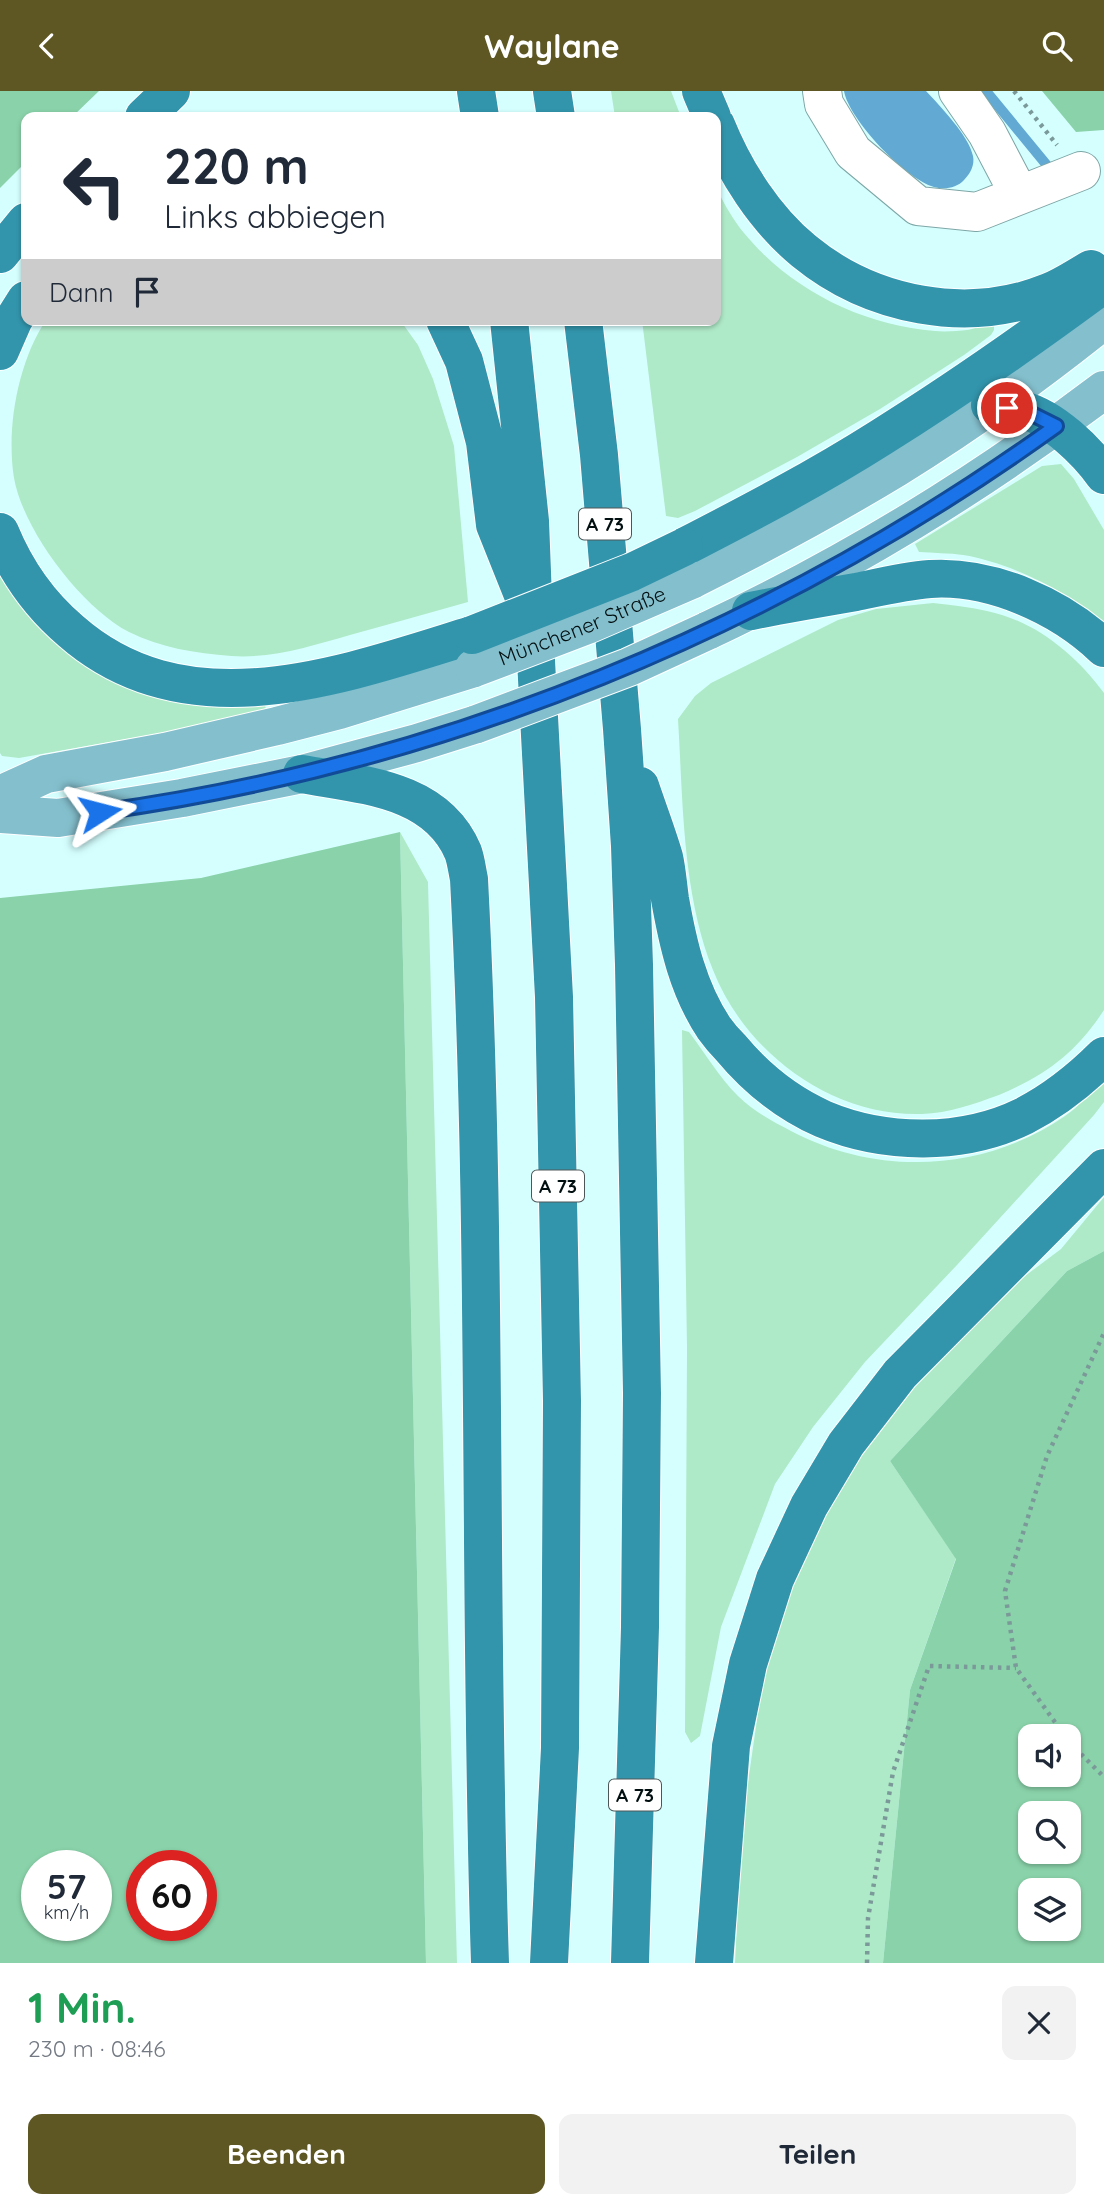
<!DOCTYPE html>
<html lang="de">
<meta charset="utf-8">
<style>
body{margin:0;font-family:Quicksand,sans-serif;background:#f2f2f3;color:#1f2937;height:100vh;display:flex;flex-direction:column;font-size:26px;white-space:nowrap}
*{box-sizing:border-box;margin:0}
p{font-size:23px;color:#747a83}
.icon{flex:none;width:38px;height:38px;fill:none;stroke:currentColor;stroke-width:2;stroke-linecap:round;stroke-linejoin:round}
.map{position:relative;height:1872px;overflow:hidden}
.drawer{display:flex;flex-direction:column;background:#fff;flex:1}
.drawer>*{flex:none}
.top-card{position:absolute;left:21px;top:21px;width:700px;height:214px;border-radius:14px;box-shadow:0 2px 5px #0004;background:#fff;color:#1f2937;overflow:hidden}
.tools{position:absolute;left:1018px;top:1633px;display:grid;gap:14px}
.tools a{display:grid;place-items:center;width:63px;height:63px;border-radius:14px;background:#fff;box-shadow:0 2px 5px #0004;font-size:35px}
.speed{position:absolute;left:21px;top:1759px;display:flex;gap:14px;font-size:35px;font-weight:700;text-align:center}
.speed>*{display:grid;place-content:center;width:91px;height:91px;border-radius:50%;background:#fff;box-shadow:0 2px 5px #0004;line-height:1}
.speed small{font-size:18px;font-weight:400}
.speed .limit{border:10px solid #d22;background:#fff;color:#111}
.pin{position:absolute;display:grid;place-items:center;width:60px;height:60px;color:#fff;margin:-30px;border:4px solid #fff;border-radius:50%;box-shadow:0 2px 7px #0007}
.me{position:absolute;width:77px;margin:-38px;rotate:81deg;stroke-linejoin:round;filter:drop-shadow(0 0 5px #0008)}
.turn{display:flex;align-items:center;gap:24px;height:147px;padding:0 28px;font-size:32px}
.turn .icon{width:91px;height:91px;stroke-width:2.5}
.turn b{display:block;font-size:49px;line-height:60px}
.then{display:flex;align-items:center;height:66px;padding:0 28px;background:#0003;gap:14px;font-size:26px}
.round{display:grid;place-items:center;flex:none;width:74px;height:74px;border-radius:14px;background:#f2f2f3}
.summary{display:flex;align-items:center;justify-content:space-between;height:119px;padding:0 28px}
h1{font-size:42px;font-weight:800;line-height:52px;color:#1e9e55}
.action{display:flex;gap:14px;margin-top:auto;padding:14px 28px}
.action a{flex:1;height:80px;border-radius:14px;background:#5f5723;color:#fff;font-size:28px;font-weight:800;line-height:80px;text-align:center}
.action a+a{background:#f2f2f3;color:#1f2937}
header{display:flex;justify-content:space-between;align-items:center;height:91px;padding:0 28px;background:#5f5723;color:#fff;font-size:32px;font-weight:800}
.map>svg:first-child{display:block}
.green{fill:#afeac8}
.forest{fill:#8ad3aa;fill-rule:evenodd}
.water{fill:#62a9d3}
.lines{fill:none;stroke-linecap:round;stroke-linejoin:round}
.stream{stroke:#62a9d3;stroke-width:10}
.minor-casing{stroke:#7fa6a6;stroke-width:40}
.major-casing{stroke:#fff;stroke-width:40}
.highway-casing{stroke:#fff;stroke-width:40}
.path{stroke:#7b9999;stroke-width:4.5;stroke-dasharray:3.5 5;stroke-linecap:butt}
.minor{stroke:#fff;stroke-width:38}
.major{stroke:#84bfcd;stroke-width:38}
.highway{stroke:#3295ac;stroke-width:38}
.major-bridge-casing{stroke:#fff;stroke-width:40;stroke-linecap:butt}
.highway-bridge-casing{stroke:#fff;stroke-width:40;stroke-linecap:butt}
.major-bridge{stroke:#84bfcd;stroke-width:38}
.highway-bridge{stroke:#3295ac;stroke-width:38}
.route-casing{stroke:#114b97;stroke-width:18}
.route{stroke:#1a73e8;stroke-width:12}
.labels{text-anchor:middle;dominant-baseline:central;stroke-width:7;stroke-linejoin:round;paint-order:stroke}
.shield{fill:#fff;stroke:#4e5758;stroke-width:2}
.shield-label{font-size:19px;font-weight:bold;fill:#020f10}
.street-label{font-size:21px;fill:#020f10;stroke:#fff}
</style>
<header><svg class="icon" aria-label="back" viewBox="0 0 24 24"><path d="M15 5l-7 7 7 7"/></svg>Waylane<svg class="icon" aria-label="search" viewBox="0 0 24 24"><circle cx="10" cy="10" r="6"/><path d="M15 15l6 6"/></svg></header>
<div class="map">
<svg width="1104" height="1872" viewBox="0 0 1104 1872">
<rect width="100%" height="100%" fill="#d5ffff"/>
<path class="green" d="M611,0H671L681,26H615Z
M716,97C724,112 733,129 744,142C791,199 862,234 935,240C945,241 958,240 967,239C977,237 984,233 994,235V239L991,244L964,264L880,318L797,366L695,420L678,427L666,425L642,229H716Z
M46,229H400L418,254L433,288L454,355L468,511C429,522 390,533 350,544C311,555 272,568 231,565C195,562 161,557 129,541C82,517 23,439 14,387C6,337 18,271 46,229Z
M1061,373L1074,388L1104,439V533C1071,501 1008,471 963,464C949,462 933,462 919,461L915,453L1042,375Z
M0,477L24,515L265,614L267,623L19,667L2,665L0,662Z
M933,512C951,514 969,516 987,520C1035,530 1075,563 1104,602V919C1076,962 1046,984 999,1004C974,1013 949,1022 922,1023C831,1026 745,961 713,879C682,802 683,709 678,628L695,605L711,592L838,529L876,518Z
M400,741L428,791L457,1872H426Z
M682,939L689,941C705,962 719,986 738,1005C753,1020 772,1030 791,1040C878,1086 984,1081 1065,1025C1079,1016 1091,1000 1104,989V1011L1094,1024L957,1174L865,1271L813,1336L775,1393L721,1536L700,1645L691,1652L685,1641L687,1257Z
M1104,1106V1160L1067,1180L890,1370L956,1467L910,1599L883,1872H735L742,1733L765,1573L774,1539L821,1428L865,1351L906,1296L1013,1194L1061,1158Z"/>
<path class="forest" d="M0,0H99L72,26H26V71L0,97Z
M1042,0H1104V39L1076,41Z
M400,741L426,1872H0V807L201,787ZM37,1774H96V1834H37ZM142,1774H201V1834H142Z
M1104,1160V1872H883L910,1599L956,1468L890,1370L1067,1180ZM1031,1645H1069V1684H1031ZM1031,1722H1069V1760H1031ZM1031,1799H1069V1838H1031Z"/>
<path class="water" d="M844,0H926C940,15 969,45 973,65C975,74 970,83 964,89C957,97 944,99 934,96C906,88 849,29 844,0Z"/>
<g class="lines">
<path class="stream" d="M986,0L1050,78"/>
<defs>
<path id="minor" d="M822,0L824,13L853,61L918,115L977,121L1081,80
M958,0L987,42L1019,103"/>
<path id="major" d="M691,489C761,454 830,417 896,377C969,332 1038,282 1104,229
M707,540C851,472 977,395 1104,299
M0,704L46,683L165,661L277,635L339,619L474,577
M0,723L58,727L182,707L302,683L417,652L477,633"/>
<path id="highway" d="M476,0L480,26
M552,0L556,26
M701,0L712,26
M144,26L171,0
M716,34C735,81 765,128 804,160C871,215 967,234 1049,201C1064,195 1077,186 1091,178
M0,163L26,131
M445,229L464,270L485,351L495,434L523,504
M509,229L530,430L534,532L554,906L562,1310L560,1657L549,1872
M583,229L599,364L622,638L630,755L634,874L642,1302L640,1536L630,1872
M0,260L14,228L26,209
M990,314C1001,316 1013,316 1023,319C1053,327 1087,360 1104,384
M0,441C16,480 39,513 71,540C187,642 343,584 472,544
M684,456C750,422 817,387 880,347C957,299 1031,247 1104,193
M751,520C786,513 821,507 856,501C880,496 905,490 930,488C991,484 1060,515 1104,557
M302,683C361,694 436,697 463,761C466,769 467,779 469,788C488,1149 478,1511 490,1872
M640,695C648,719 657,742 664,766C667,779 668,794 670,808C678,853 688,898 714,937C719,944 725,951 731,957C756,987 787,1012 823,1028C885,1054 963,1055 1024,1025C1055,1009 1080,989 1104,965
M714,1872L731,1655L748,1573L775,1488L809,1415L846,1353L900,1283L1104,1077"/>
</defs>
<use href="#minor" class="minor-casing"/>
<use href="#major" class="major-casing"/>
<use href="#highway" class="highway-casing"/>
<path class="path" d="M1014,0L1057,54
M1065,1645L1016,1577L1005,1500L1047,1365L1104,1242
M1069,1651L1104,1686
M867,1872L868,1827L893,1681L929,1575L1016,1577"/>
<use href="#minor" class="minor"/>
<use href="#major" class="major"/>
<use href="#highway" class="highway"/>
<defs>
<g id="major-bridge">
<path id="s1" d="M474,577L587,534L691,489"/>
<path d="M477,633L629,576L707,540"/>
</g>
<path id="highway-bridge" d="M472,544L632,481L684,456"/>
</defs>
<use href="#major-bridge" class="major-bridge-casing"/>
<use href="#highway-bridge" class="highway-bridge-casing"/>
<use href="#major-bridge" class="major-bridge"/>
<use href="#highway-bridge" class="highway-bridge"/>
</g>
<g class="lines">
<defs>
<path id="route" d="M100,721C445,673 774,538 1056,335L1024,319L1007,317"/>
</defs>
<use href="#route" class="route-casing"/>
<use href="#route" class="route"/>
</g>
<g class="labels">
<g class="shield">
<rect x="579" y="417.5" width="52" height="31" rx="5"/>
<rect x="532" y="1079.5" width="52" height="31" rx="5"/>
<rect x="609" y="1688.5" width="52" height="31" rx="5"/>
</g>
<g class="shield-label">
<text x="605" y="433">A 73</text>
<text x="558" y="1095">A 73</text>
<text x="635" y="1704">A 73</text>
</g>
<g class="street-label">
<text stroke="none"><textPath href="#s1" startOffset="116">Münchener Straße</textPath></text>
</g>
</g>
</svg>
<div class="tools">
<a><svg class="icon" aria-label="sound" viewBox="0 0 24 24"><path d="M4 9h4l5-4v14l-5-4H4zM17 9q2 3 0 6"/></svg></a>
<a><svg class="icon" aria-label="search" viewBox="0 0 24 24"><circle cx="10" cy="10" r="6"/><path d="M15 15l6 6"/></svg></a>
<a><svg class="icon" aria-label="layers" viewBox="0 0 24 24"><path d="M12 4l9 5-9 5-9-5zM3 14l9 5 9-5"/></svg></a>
</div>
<div class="speed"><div>57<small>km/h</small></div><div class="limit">60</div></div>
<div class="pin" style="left:1007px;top:317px;background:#d93025"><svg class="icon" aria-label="arrive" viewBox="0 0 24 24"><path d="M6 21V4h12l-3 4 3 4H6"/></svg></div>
<svg class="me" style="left:100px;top:721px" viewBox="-20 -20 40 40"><path d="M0-17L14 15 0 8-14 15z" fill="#1a73e8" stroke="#fff" stroke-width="4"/></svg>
<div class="top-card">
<div class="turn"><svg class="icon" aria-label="left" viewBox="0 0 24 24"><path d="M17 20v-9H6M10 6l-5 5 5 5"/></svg><div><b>220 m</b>Links abbiegen</div></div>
<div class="then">Dann<svg class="icon" aria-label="arrive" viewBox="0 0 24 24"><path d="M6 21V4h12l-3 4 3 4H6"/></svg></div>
</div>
</div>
<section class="drawer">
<div class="summary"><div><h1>1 Min.</h1><p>230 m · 08:46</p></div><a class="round"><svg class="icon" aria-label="close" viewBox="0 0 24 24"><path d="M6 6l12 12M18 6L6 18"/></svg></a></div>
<div class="action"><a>Beenden</a><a>Teilen</a></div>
</section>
